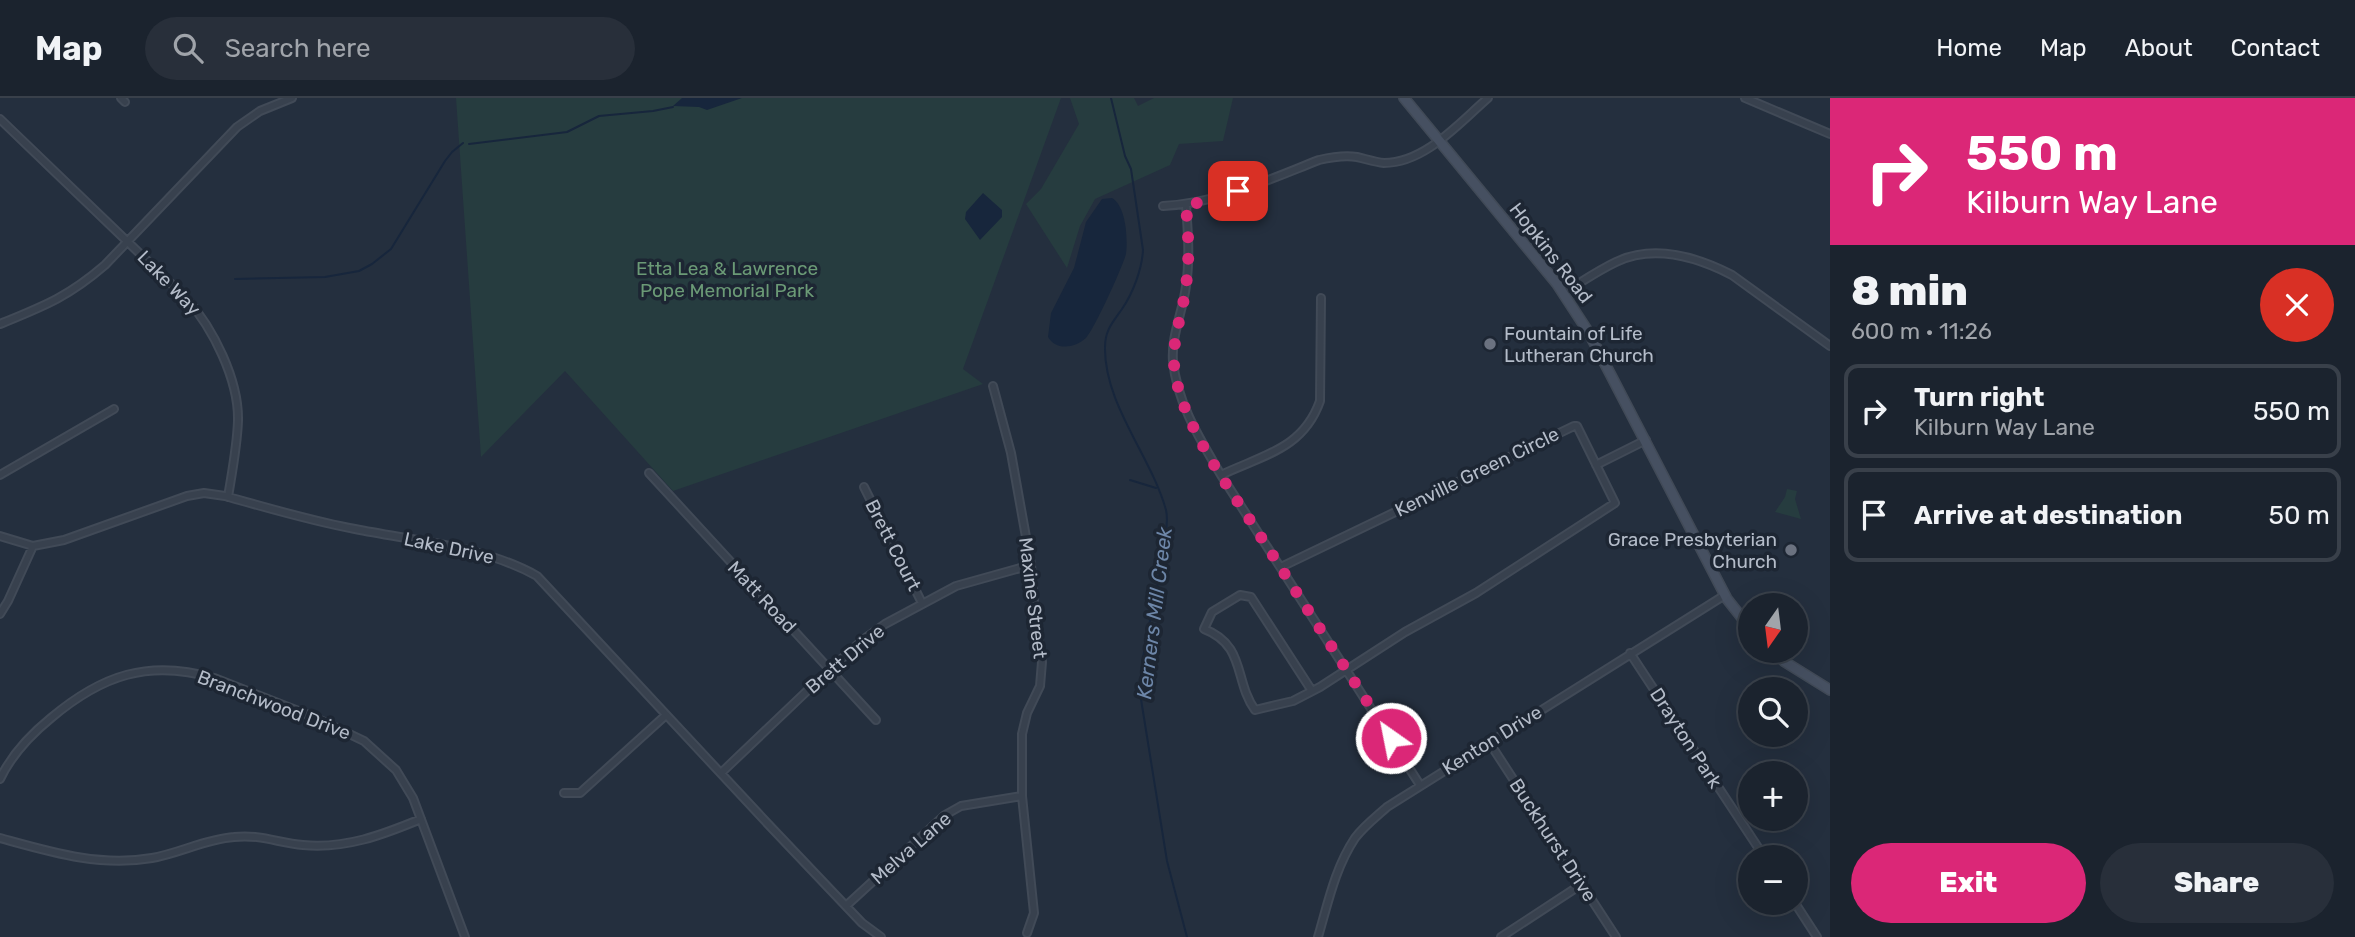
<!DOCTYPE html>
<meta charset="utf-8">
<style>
body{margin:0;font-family:Rubik,sans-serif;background:#282f3a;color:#f1f3f6;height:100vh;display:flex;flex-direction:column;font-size:26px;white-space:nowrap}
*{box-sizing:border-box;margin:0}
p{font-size:23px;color:#a0a4aa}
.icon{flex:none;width:38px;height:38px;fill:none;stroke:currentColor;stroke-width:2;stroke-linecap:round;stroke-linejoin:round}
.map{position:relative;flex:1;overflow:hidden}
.panel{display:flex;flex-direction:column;background:#1b232e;width:525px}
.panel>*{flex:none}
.banner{background:#db2777;color:#fff;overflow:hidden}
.needle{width:46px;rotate:194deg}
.tools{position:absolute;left:1738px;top:495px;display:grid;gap:14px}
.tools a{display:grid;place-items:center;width:70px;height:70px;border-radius:50%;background:#1b232e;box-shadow:0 7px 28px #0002,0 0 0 2px #39404a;font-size:35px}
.pin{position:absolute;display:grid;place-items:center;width:60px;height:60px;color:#fff;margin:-30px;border-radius:14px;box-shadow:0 4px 10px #0006}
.me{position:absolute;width:77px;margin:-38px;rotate:327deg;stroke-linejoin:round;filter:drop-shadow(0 0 5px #0008)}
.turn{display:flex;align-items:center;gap:24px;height:147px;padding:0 21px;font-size:32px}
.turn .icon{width:91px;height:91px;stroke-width:2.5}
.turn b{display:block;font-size:49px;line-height:60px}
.round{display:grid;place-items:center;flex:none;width:74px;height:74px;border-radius:37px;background:#282f3a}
.head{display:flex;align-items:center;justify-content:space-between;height:119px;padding:0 21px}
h1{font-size:42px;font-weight:800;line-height:52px}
.cta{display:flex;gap:14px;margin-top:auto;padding:14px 21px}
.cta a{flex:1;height:80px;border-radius:42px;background:#db2777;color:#fff;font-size:28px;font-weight:800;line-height:80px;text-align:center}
.cta a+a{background:#282f3a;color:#f1f3f6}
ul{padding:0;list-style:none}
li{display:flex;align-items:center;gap:21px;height:94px;margin:0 14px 10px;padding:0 7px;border:4px solid #39404a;border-radius:14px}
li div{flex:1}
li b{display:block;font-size:26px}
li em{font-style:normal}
header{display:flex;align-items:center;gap:42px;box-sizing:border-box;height:98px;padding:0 35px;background:#1b232e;border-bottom:2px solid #39404a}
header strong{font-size:33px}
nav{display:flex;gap:38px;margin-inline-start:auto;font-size:24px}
.search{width:490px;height:63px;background:#282f3a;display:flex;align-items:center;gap:18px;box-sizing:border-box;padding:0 24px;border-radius:38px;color:#a0a4aa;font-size:26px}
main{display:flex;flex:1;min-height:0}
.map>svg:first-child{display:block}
.green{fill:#263c3f}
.water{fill:#17263c}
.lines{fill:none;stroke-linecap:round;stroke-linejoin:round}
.stream{stroke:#17263c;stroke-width:2}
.minor-casing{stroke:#414a57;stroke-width:10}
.secondary-casing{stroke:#414a57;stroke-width:12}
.minor{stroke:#38414e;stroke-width:6}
.secondary{stroke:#465061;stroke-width:9}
.route{stroke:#db2777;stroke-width:12;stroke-dasharray:0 21.6}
.worship-dot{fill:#6b7280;stroke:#1d2633;stroke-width:2.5}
.labels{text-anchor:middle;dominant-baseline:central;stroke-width:7;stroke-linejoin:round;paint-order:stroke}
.street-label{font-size:19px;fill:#b4bcc9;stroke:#1d2633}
.park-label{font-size:19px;fill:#6b9a76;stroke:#1d2633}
.poi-label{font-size:19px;fill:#b4bcc9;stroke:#1d2633;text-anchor:start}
.water-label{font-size:21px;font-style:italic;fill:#6d86a8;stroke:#1d2633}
</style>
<header>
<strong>Map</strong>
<div class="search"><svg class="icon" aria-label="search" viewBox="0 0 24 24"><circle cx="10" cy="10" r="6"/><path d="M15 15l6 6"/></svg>Search here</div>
<nav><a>Home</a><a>Map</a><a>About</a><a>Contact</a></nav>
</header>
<main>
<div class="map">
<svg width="1830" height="839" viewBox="0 0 1830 839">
<rect width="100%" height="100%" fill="#242f3e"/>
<path class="green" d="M456,0H1061L963,271L983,286L673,393L565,273L481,359Z
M1070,0H1134L1138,8L1154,0H1233L1223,43L1179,46L1170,67L1095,101L1080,128L1067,170L1026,106L1041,91L1079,26Z
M1787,391L1797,393L1795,401L1801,421L1775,414L1785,399Z"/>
<path class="water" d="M682,0H742L707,12L699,9L673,8Z
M983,95L1002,112V119L980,142L965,121L966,114Z
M1112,100C1126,108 1128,140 1126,156C1123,168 1094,232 1086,240C1075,250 1056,253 1048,239L1051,215L1074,170L1086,124L1102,101Z"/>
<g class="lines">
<path class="stream" d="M1111,0L1125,58L1131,71L1143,152C1142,171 1133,195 1122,211C1113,224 1105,232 1105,249C1104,306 1151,358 1166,412C1169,424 1165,437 1164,449C1158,498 1141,546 1140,595L1167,763L1187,839
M469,46L567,34L599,18L653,13L673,9
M235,181L325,179L359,173L372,166L391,151L445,63L452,54L463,45
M1130,382L1156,390"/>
<defs>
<path id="minor" d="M121,0L125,4
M1745,0L1830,36
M0,21L186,200C213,230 239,282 238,323C237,349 232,374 228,399
M1186,107C1188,134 1190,161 1186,188C1183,213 1171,238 1173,263C1177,305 1200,341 1221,377L1420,687
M1163,108C1219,105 1268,82 1319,62C1332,59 1344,57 1357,59C1366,61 1375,64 1384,65C1425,65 1459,25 1488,0
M1563,195C1580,185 1597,173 1616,164C1654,146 1697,159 1732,177L1830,248
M0,226C44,208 68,199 105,167L237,29L260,13L292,0
M993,288L1011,355L1031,467L1035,518L1042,564L1040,588L1027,615L1022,636V698L1034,815L1027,835
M1596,367L1646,342
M649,375L876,622
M0,377L114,311
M1221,377C1263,357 1303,351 1320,303L1321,200
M864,389L922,505
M0,438L33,448L64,442L187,398L204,395L225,398C268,410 311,423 355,431C415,443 484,448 537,478L768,726L862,825L881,839
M1281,469L1574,328H1577L1615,405L1476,495L1405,534L1320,589L1293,603L1255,612C1234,583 1246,547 1204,531L1212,514L1240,497L1251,499L1312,593
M0,516L8,503L33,448
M1630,555L1765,760
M1489,644L1616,839
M721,675L829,572L864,541L885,526L956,488L1031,467
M0,681C12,656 30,637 51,620C102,577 149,561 214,580L316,620L364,643L396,672L413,700L465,839
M564,695H580L666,617
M0,740C51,754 99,769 152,760C180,755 206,741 234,739C260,736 279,745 303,747C346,751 382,737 421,721
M1795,805L1817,839
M847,807L945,717L961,708L1022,698
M1318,839C1328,805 1335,770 1355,740C1364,728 1376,719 1387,709L1725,497
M1501,839L1582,786"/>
<path id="secondary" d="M1404,0L1557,186L1589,235L1727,501L1750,530
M1773,553L1785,564L1830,592"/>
</defs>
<use href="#minor" class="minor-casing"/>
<use href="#secondary" class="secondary-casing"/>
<use href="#minor" class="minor"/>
<use href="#secondary" class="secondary"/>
</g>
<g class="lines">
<path class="route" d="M1238,93L1219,101L1186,107C1188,134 1190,160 1186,187C1183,217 1170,244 1175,275C1184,331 1231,392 1261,439C1304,506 1347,573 1391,640"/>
</g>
<g class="worship-dot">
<circle cx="1490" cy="246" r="7"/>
<circle cx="1791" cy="452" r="7"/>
</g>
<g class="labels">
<g class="street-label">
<text transform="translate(1551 155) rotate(52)">Hopkins Road</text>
<text transform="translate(169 185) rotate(46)">Lake Way</text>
<text transform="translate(1477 374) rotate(-26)">Kenville Green Circle</text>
<text transform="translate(893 447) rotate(63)">Brett Court</text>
<text transform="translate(449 450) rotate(12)">Lake Drive</text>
<text transform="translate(762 499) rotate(47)">Matt Road</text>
<text transform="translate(1033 500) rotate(83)">Maxine Street</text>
<text transform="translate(845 561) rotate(-40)">Brett Drive</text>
<text transform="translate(274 607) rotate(21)">Branchwood Drive</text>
<text transform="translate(1686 640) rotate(57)">Drayton Park</text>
<text transform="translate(1492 642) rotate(-32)">Kenton Drive</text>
<text transform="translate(1553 742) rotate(57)">Buckhurst Drive</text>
<text transform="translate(911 750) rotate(-41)">Melva Lane</text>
</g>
<g class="park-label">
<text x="727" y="170">Etta Lea &amp; Lawrence<tspan x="727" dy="22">Pope Memorial Park</tspan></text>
</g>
<g class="poi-label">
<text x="1504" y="235">Fountain of Life<tspan x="1504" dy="22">Lutheran Church</tspan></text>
<text x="1777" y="441" text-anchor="end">Grace Presbyterian<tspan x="1777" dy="22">Church</tspan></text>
</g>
<g class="water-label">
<text transform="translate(1154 515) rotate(-83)">Kerners Mill Creek</text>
</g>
</g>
</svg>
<div class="tools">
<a><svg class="needle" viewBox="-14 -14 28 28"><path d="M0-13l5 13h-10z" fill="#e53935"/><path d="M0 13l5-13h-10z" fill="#a0a4aa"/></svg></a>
<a><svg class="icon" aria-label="search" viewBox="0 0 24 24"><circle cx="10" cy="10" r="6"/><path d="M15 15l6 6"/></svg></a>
<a>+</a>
<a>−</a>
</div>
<div class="pin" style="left:1238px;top:93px;background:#d93025"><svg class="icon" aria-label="arrive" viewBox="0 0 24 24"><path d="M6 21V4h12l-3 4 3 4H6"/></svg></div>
<svg class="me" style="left:1391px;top:640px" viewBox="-20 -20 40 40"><circle r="17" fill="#db2777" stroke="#fff" stroke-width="3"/><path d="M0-11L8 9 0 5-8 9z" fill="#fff"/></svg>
</div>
<section class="panel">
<div class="banner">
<div class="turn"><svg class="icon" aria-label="right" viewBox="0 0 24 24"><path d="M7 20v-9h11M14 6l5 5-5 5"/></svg><div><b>550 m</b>Kilburn Way Lane</div></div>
</div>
<div class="head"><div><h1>8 min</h1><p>600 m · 11:26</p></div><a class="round" style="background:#d93025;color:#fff"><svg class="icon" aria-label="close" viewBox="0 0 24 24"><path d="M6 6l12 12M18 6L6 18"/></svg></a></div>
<ul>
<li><svg class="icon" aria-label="right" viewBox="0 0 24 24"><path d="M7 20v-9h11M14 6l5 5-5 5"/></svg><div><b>Turn right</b><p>Kilburn Way Lane</p></div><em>550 m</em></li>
<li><svg class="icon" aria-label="arrive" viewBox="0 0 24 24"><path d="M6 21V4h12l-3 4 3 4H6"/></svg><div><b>Arrive at destination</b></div><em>50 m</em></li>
</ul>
<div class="cta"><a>Exit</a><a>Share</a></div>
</section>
</main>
